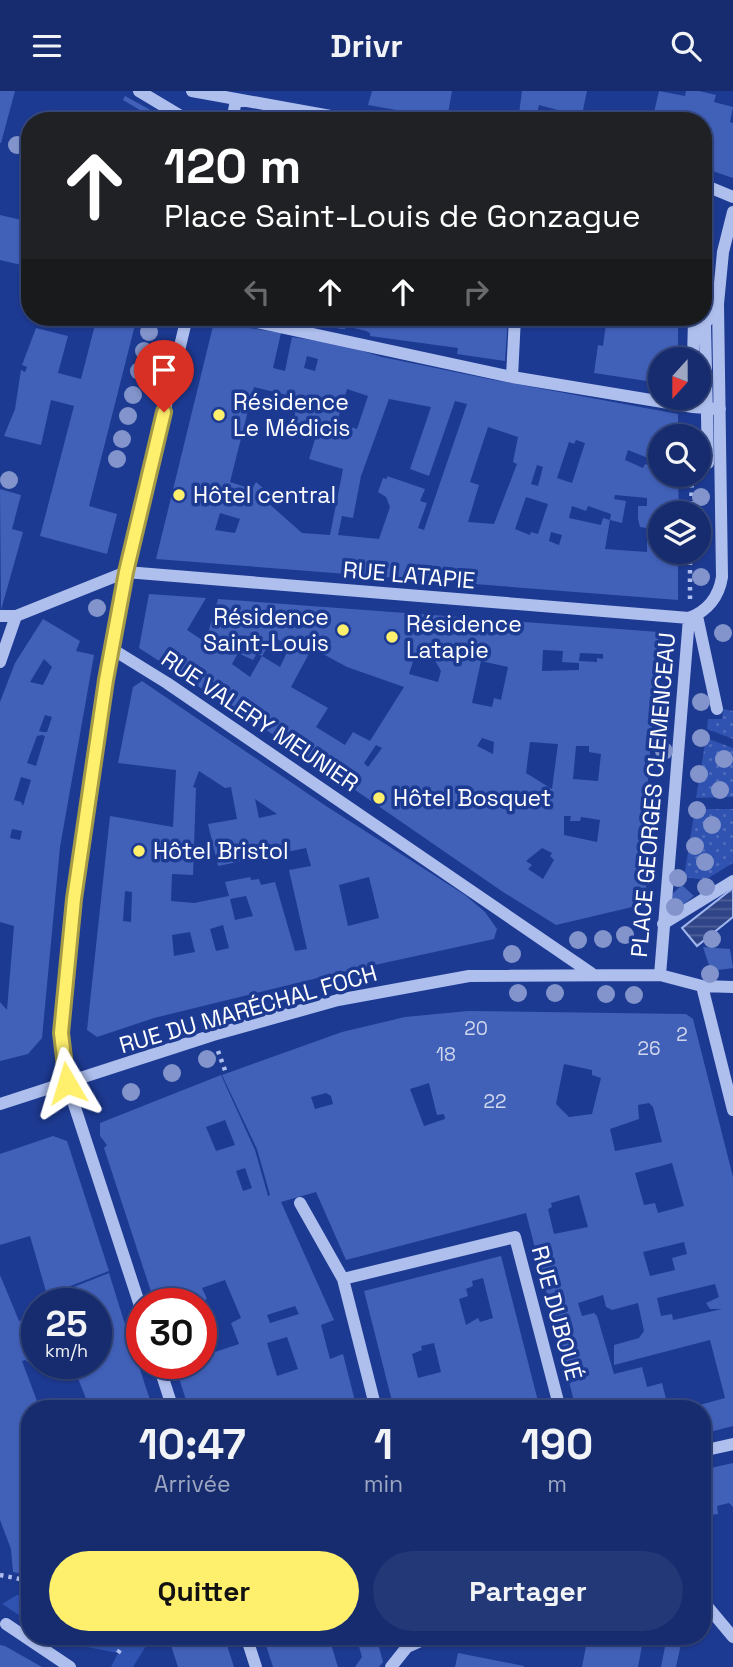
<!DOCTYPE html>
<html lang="fr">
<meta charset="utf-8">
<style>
body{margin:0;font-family:"Space Grotesk",sans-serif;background:#233876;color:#f1f3f6;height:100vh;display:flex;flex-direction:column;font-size:26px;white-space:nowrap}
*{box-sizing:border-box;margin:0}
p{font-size:23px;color:#9ea7c2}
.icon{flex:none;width:38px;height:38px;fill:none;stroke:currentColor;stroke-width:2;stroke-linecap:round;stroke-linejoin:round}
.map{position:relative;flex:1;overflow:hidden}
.sheet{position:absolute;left:21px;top:1309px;width:690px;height:245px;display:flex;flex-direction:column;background:#162c6e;border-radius:28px;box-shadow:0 2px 5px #0004,0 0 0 2px #354881}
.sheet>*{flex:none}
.banner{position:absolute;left:21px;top:21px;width:691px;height:214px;border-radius:28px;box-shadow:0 2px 5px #0004,0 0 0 2px #354881;background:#202124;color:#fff;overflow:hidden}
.needle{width:46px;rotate:201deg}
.fabs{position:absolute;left:648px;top:256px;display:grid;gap:14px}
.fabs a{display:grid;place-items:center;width:63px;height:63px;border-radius:50%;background:#162c6e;box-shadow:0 2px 5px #0004,0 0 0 2px #354881;font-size:35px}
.speed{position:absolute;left:21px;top:1197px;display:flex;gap:14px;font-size:35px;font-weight:700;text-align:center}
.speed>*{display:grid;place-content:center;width:91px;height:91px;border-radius:50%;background:#162c6e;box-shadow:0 2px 5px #0004,0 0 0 2px #354881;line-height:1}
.speed small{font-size:18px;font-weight:400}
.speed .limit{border:10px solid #d22;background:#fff;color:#111}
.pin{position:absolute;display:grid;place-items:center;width:60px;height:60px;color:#fff;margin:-72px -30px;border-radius:50% 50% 50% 0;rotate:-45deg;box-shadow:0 0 7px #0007}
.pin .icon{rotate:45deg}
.me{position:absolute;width:77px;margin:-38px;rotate:353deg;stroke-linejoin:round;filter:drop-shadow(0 0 5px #0008)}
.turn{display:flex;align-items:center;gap:24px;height:147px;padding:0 28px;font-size:32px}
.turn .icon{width:91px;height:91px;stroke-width:2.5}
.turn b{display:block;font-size:49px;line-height:60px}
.lanes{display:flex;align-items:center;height:66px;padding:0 28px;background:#0003;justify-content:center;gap:35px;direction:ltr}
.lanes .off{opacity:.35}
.eta{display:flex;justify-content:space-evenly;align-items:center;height:119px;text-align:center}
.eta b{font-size:42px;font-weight:700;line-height:49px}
.cta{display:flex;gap:14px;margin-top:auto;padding:14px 28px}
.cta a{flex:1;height:80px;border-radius:42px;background:#feef6d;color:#111;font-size:28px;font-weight:700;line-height:80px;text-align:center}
.cta a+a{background:#233876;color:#f1f3f6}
header{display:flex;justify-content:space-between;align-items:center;height:91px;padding:0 28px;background:#162c6e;font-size:32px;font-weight:700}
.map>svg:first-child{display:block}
.grass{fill:url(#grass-dots)}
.garden{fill:#3052b0}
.water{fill:url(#water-rules);stroke:#a2b7f0;stroke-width:2}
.building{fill:#4160b8;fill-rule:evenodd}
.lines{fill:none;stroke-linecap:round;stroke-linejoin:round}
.path{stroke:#aebfee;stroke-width:4.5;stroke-dasharray:3.5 5;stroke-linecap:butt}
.minor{stroke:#aebfee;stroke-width:12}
.tree{fill:#8294cb}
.route-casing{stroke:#a59b47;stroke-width:18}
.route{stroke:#feef6d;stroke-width:12}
.poi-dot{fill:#feef6d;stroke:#1d3a92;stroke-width:2.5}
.labels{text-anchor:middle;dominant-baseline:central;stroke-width:7;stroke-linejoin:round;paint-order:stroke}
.number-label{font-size:19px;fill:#d0d7ed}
.poi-label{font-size:23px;fill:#fff;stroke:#1d3a92;text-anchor:start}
.street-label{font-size:23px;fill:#fff;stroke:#1d3a92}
</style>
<header><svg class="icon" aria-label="menu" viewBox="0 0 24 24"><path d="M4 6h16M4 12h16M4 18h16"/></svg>Drivr<svg class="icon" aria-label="search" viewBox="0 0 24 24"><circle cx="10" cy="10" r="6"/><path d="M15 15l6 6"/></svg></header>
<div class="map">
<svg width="733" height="1576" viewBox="0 0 733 1576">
<defs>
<pattern id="grass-dots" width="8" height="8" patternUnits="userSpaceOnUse" patternTransform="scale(1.75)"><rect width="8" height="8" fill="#3052b0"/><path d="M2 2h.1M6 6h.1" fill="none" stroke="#4f6cbc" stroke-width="1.8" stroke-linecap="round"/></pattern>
<pattern id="water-rules" width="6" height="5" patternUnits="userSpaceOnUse" patternTransform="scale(1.75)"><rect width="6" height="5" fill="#2f4486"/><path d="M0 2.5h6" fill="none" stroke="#4e6098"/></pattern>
</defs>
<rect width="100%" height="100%" fill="#1d3a92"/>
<path class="grass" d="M723,618L733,620V648L707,638L708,628H722Z
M706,647L733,657V706L696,707Z
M695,718H733V772L705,789L684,786Z"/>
<path class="garden" d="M17,1504L30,1505V1531L2,1513Z
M52,1545H152V1551L146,1555L133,1576H111L118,1562L61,1551Z"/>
<path class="water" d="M733,797V826L697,855L682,837Z"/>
<path class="building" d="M0,0H15L1,52H0Z
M372,0H452L447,28L368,14Z
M522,0H587L583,19L644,30H579L581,25L539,14L535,30H518Z
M659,0L685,5L686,0H699L716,4L714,11L733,16L730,31L733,32V87L704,77V30H652Z
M125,5L158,23L155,28L123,9Z
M0,124L30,131V176L0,169Z
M97,226H137L89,415L117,423L107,463L40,445L74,315L51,309L41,354L4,345L15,318L21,279L25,281L27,276L22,274L36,237L68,245L58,282L81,288Z
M301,226H508L505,270L457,263L458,257L370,245V242L366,240L346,235L345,238H340Z
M607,226H678V268H660V292L594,282L598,254L603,255Z
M214,231L281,242L273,277L285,280L292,246L343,254L382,266L494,289L678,323V345H660V383H678L679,422H660V460H678V509L156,468ZM307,265L318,268L315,280L304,277ZM254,296L299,307L293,331L318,338L309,368L343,378L330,444L302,442L258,403L263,397L256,391L252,398L230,391ZM347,298L368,305L357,338L337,331ZM389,308L431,316L410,378L429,385L455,310L467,313L424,439L418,437L427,412L420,410L425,398L387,385V388L383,387L378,401L386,406L390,416L379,448L338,444L342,425L353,427L361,385ZM488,336L518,346L513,371L517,373L494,433L468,431L479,394L470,391ZM576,349L585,352L572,392L557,387L569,351L574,353ZM628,359L653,369L651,375L645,373L643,377L625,369ZM537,374L543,376L538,395L531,393ZM615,404L647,407V415H638V428L640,436L647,437V461L605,458L610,429L603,427L601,434L569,427L572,415L586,420L588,415L611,423L610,429L622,432L626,410L614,408ZM526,406L548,413L538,443L531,441L530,444L515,438ZM220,422L240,428L235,442L215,439ZM551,441L562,444L559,454L549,450Z
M0,398L21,404L12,438L23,441L1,519Z
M149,503L206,507L187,539L220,561L226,551L208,542L218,508L659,541L641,784L647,785L645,813L556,834L503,801L300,661L139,557ZM273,546L290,555L280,576L262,565L250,586L232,573L238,562L253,569L257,562L262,565ZM312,557L347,576L404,596L370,650L353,641L345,654L316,636L328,617L291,596ZM543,559L563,560L562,571L579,572V579L542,580ZM580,562L603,563V568L597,567V571L579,570ZM421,565L433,566L441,580L438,591L409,583L414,567L422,568ZM481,570L508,576L501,609L494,607L492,616L472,612ZM482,647L494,651L493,663L477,655ZM530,651L558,653L552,698L526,682ZM376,654L382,657L368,676L364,672ZM576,655H589V661L601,663L598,690L573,688ZM564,725H571L570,730H580L581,726L600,729L597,751L564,744ZM542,757L552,762L550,765L554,769L543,788L528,778L532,774L526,770Z
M43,528L80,550L76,560L94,564L60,756L42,947L28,963L0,970V911L7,919L14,835L0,831V611L15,572ZM44,568L52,576L43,594L30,591ZM45,624L52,626L47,641H43L39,640ZM42,644L45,645L36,675L27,672L37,645ZM21,686L31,689L23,715L21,711L14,709ZM12,738L22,740L20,749L10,747Z
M142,590L326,715L465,804L485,821L497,838L494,848L338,882L154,927L97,946L87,939L110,725L173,736L176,679L118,672L133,596ZM199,680L225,697L231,696L237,728L208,733L218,775L306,757L311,775L289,779L307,858L295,860L275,791L261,794L259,788L251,789L250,786L225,791L229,805L194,812L171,810L172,783L193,784L196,697L193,696ZM255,708L277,723L259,727ZM369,786L379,827L348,835L339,794ZM125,800L132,801L131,831L123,830ZM246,805L253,825L235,829L230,808ZM223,834L229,857L216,860L210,838ZM190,841L195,861L174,865L172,844Z
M682,794L694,805L679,817L671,808L672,803Z
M703,856L730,858L733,877L711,880Z
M468,920L686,923L693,928L733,1086V1335L702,1343V1318H685L725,1307L710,1249L614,1274V1254L639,1247L644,1240L638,1212L612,1219L606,1216L603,1204L578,1212L582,1225L594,1222L597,1225L614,1283L642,1276L647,1296L662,1292L667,1312L673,1311L674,1318H576L526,1122L346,1169L316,1101L281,1111L334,1229L321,1234L330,1268L343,1263L357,1318H189L174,1272H201V1226L215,1261L239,1253L231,1232L241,1227L225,1189L202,1197L207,1208L197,1213H155L104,1057L107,1054L100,1045V1032L221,984L255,1059L268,1105L270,1104L257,1058L222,984L342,941L405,926ZM564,973L592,979V984L601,987L592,1023L569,1026L556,1013ZM429,992L437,1024L444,1023L445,1028L424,1035L410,998ZM326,1002L331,1005L333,1013L315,1018L311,1006ZM649,1012L653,1016L662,1051L615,1060L610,1038L639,1028L638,1014ZM225,1029L235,1054L216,1060L206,1036ZM672,1072L684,1115L658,1122L655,1112L644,1114L635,1082ZM245,1077L252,1097L243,1100L236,1080ZM579,1104L588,1136L554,1143L548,1118L552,1116L551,1112ZM684,1151L687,1163L672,1167L675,1179L650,1185L643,1161ZM715,1193L719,1206L706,1212L710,1218H722L673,1229L672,1223L661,1225L657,1207ZM295,1215L299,1223L270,1232L267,1224ZM287,1246L298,1278L277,1285L267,1252Z
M53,1045L67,1050L109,1180L47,1204L30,1145L0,1154V1063Z
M501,1165L540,1318H450L449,1311L424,1318H394L364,1200ZM483,1187L493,1227L480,1231L478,1227L466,1234L459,1208L468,1205L466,1198L473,1195L472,1190ZM434,1252L441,1281L418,1287L412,1263L422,1259L421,1255Z
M109,1182L123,1227L153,1318H90L72,1272H96V1245L100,1244L96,1213H48L46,1207Z
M0,1184L19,1230L37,1224V1272H49L37,1277L25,1269L22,1270L40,1318H30V1485L13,1481L11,1458L0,1429Z
M733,1372V1416L729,1412L717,1415L718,1423L702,1425V1379Z
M168,1545H224L234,1576H178Z
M263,1545H334L336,1551L331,1553L338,1576H273Z
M356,1545H376L383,1571L379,1576H355L362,1566Z
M625,1545L643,1549L638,1576H582L587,1550L622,1556Z
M667,1545L682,1548L676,1576H661Z
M0,1554L5,1555L42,1576H0Z
M458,1562L524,1575V1576H455Z"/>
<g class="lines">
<path class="path" d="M95,30L97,21
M691,422L692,383
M690,508V460
M218,960L226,982
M0,1484L30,1490
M118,1562L129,1545"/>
<path class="minor" d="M139,0L189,30
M192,0L358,30
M232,30L236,9
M704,94L733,106
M234,226L512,286L693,316L720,318
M693,268L694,228L697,226
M512,286L515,226
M708,372L705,233L718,213
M0,525H16L126,481L689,527C708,520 719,505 722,486L718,213L723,161L733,121
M697,525L717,618
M112,558L167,592L591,882
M0,571L16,525
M663,833L733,790
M660,884L689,527
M702,895L733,1019
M0,1013L213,944L338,909L469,885L660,884L702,895L733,896
M300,1112L343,1188
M142,1221L67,992L61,942L74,808L106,589L126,481L187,226
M158,1272L173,1318
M376,1318L343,1188L515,1146L560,1318
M702,1360L733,1353
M702,1509L733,1546
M6,1533L70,1576
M246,1545L256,1576
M391,1576L407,1556L432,1545"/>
</g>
<g class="tree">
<circle cx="17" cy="54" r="9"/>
<circle cx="149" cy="241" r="9"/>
<circle cx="144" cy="260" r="9"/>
<circle cx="139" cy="280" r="9"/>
<circle cx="133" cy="304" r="9"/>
<circle cx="128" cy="325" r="9"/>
<circle cx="122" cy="348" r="9"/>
<circle cx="117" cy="368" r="9"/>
<circle cx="9" cy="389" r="9"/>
<circle cx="701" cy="406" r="9"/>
<circle cx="701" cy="486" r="9"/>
<circle cx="97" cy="517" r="9"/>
<circle cx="723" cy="542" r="9"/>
<circle cx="701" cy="611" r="9"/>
<circle cx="701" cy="647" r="9"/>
<circle cx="664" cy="660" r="9"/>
<circle cx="724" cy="668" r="9"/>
<circle cx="699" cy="683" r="9"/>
<circle cx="720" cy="699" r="9"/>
<circle cx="697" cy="719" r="9"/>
<circle cx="712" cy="734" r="9"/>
<circle cx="695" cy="755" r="9"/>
<circle cx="705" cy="771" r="9"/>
<circle cx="678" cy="787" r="9"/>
<circle cx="706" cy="796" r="9"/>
<circle cx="675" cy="816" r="9"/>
<circle cx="625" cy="844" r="9"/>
<circle cx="603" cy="848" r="9"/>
<circle cx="712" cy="848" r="9"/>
<circle cx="578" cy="849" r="9"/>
<circle cx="512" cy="863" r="9"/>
<circle cx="710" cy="883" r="9"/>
<circle cx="518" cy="902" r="9"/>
<circle cx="555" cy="902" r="9"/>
<circle cx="606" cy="903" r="9"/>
<circle cx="634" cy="904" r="9"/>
<circle cx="207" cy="968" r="9"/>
<circle cx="172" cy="982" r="9"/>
<circle cx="131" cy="1001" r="9"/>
</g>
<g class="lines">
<defs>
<path id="route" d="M67,992L61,942L74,808L106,589L126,481L164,321"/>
</defs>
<use href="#route" class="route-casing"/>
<use href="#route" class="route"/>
</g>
<g class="poi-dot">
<circle cx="219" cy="324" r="7"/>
<circle cx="179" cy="404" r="7"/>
<circle cx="343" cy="539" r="7"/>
<circle cx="392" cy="546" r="7"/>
<circle cx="379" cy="707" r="7"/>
<circle cx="139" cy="760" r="7"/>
</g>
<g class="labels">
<g class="number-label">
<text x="476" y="937">20</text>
<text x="682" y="943">2</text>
<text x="649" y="957">26</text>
<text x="446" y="963">18</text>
<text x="495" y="1010">22</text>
</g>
<g class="poi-label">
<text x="233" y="311">Résidence<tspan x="233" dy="26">Le Médicis</tspan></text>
<text x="193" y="404">Hôtel central</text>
<text x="329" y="526" text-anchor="end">Résidence<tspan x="329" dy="26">Saint-Louis</tspan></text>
<text x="406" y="533">Résidence<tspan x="406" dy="26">Latapie</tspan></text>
<text x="393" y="707">Hôtel Bosquet</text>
<text x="153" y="760">Hôtel Bristol</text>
</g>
<g class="street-label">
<text transform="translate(409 484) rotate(5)">RUE LATAPIE</text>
<text transform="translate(260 630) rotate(34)">RUE VALERY MEUNIER</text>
<text transform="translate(653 704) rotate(-85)">PLACE GEORGES CLEMENCEAU</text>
<text transform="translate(248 918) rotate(-16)">RUE DU MARÉCHAL FOCH</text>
<text transform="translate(557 1222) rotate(75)">RUE DUBOUÉ</text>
</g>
</g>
</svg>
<div class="fabs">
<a><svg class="needle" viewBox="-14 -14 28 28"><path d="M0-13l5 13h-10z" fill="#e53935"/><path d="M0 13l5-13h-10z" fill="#9ea7c2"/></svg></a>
<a><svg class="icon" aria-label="search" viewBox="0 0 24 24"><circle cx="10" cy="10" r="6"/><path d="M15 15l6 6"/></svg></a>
<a><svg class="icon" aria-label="layers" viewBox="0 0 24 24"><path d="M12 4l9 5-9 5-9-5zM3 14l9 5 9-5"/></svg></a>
</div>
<div class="speed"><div>25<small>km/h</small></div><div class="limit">30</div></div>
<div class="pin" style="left:164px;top:321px;background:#d93025"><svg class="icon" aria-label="arrive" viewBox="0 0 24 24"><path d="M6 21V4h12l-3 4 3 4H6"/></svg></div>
<svg class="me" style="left:67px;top:992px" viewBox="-20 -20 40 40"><path d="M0-17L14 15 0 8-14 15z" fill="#feef6d" stroke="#fff" stroke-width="4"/></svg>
<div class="banner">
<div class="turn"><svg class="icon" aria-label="ahead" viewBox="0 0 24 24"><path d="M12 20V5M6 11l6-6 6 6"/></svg><div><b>120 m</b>Place Saint-Louis de Gonzague</div></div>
<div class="lanes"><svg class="icon off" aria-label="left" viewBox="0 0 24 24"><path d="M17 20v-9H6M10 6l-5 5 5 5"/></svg><svg class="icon" aria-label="ahead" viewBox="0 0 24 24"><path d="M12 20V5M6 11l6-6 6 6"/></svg><svg class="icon" aria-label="ahead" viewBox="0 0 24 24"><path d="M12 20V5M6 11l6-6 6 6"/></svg><svg class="icon off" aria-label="right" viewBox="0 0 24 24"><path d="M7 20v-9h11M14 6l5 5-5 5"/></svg></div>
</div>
<section class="sheet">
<div class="eta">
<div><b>10:47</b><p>Arrivée</p></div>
<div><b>1</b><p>min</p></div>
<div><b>190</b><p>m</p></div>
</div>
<div class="cta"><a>Quitter</a><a>Partager</a></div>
</section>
</div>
